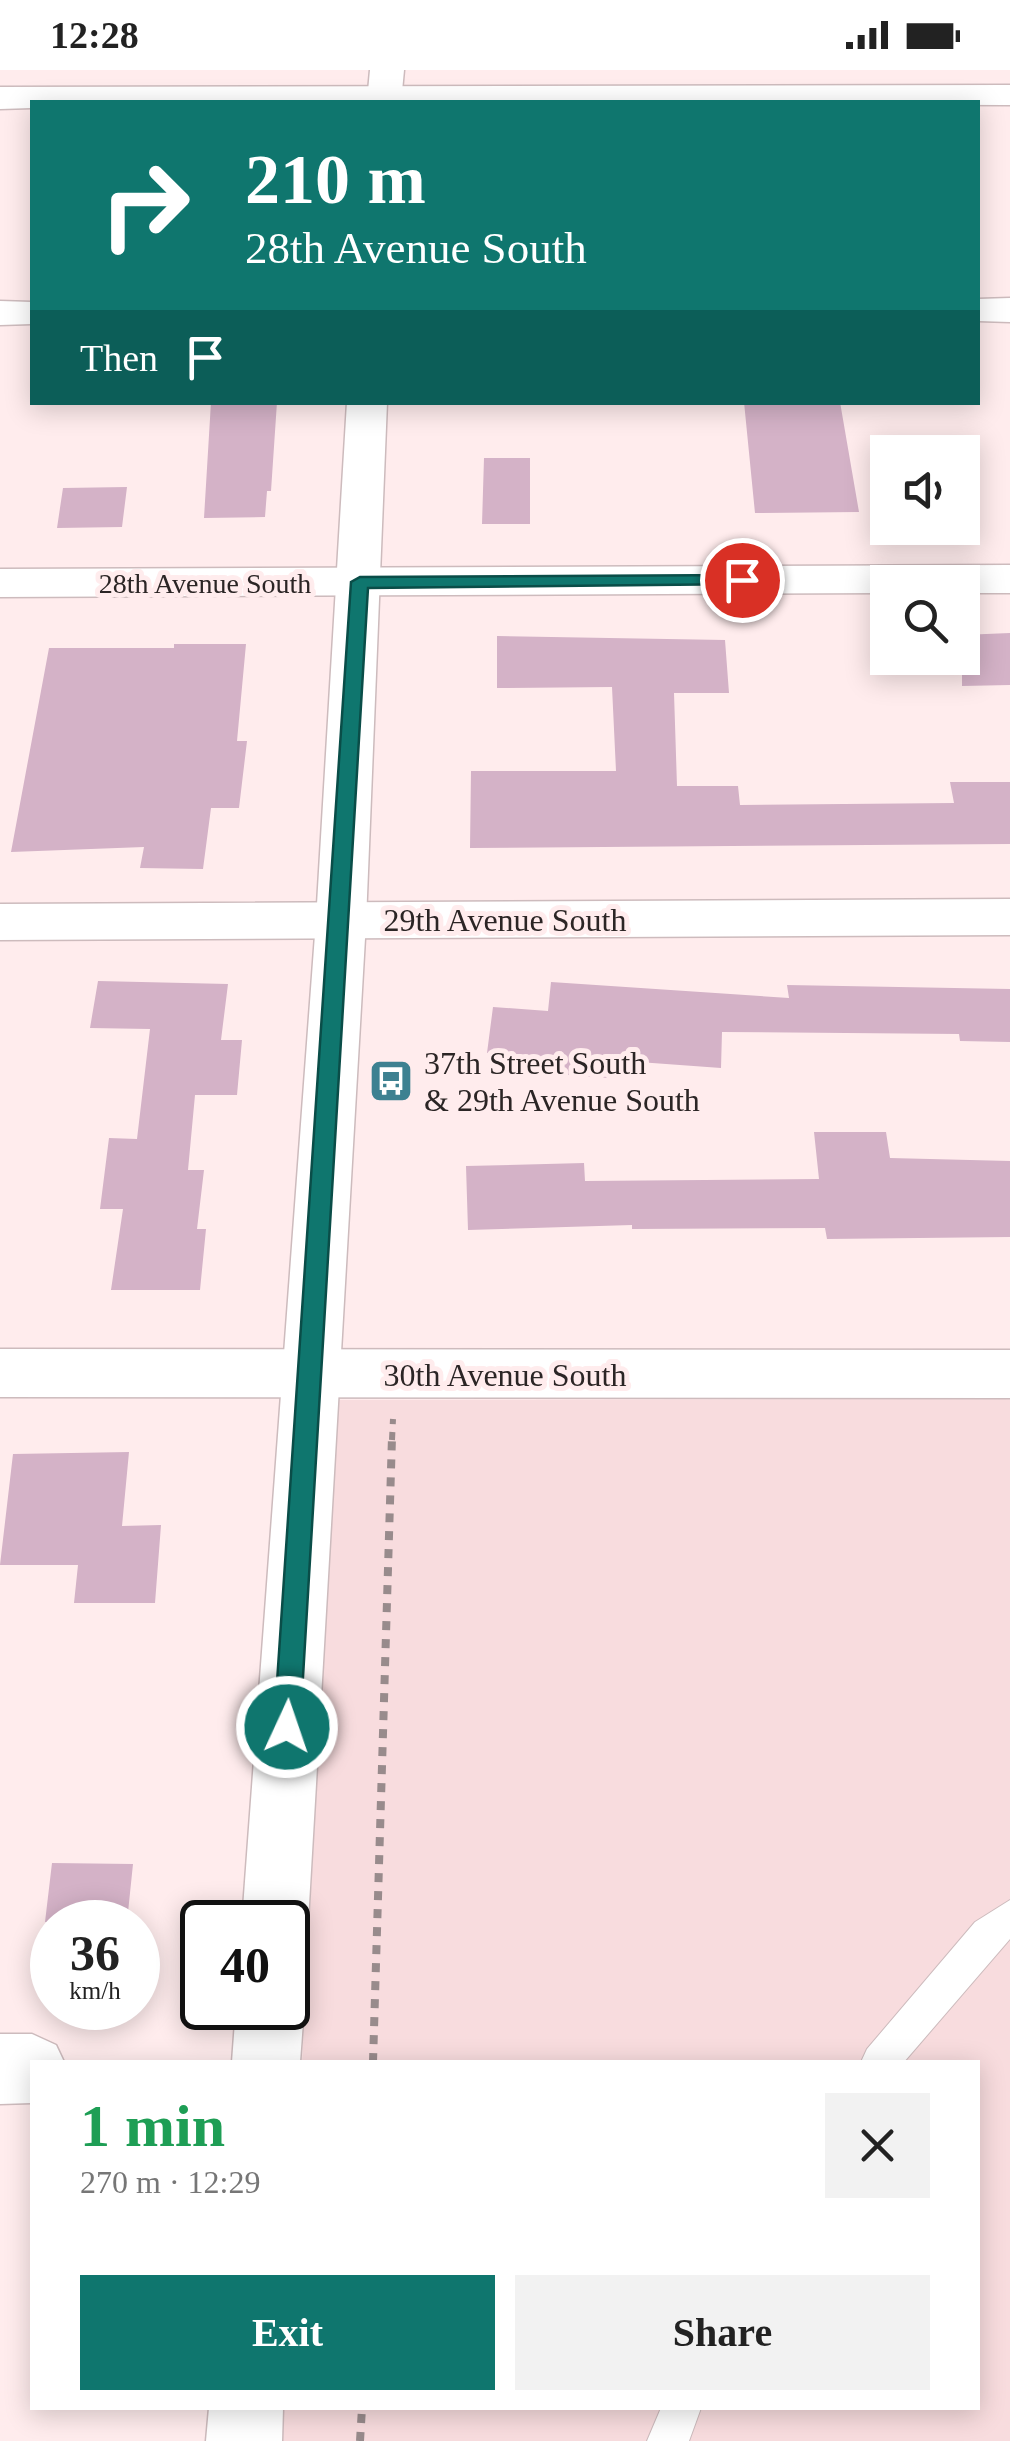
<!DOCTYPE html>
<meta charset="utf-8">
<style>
body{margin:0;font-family:Georgia,serif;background:#f2f2f2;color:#222;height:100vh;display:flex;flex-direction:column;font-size:38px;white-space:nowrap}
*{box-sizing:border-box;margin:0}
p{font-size:32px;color:#767676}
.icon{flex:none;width:55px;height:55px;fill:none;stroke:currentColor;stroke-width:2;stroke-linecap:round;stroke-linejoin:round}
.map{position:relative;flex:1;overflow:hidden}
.panel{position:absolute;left:30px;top:1990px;width:950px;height:350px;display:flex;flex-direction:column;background:#fff;border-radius:0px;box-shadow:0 5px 25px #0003}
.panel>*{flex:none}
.top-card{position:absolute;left:30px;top:30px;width:950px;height:305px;border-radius:0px;box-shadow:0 5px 25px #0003;background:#0f766e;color:#fff;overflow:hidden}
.buttons{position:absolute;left:870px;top:365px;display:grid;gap:20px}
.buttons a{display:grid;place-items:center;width:110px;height:110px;border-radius:0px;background:#fff;box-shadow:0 5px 25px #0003;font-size:50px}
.speed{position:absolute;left:30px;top:1830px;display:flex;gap:20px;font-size:50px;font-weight:700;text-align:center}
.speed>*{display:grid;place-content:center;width:130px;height:130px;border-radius:50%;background:#fff;box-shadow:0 5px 25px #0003;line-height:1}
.speed small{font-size:25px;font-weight:400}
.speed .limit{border:5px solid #111;border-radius:15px;background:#fff;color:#111}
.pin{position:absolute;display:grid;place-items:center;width:85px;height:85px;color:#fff;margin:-42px;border:5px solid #fff;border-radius:50%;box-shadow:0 2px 10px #0007}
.me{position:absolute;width:110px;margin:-55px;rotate:3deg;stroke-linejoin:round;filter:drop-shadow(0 0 8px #0008)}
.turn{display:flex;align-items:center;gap:35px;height:210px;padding:0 50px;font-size:45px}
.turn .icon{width:130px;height:130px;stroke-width:2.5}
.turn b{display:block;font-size:70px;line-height:85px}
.then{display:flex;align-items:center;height:95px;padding:0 50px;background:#0003;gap:20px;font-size:38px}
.round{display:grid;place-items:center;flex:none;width:105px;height:105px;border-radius:0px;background:#f2f2f2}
.headline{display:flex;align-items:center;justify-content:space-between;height:170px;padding:0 50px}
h1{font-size:60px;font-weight:700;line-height:75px;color:#1e9e55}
.primary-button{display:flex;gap:20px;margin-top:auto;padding:20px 50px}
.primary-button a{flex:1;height:115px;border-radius:0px;background:#0f766e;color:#fff;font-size:40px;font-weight:700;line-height:115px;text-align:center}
.primary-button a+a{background:#f2f2f2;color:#222}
.status{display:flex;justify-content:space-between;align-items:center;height:70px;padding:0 50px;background:#fff;direction:ltr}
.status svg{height:28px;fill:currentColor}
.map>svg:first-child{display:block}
.built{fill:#f8dcde}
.building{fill:#d4b2c7}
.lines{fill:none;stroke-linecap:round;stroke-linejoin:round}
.lane-casing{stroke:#cdbbbd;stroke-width:2}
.street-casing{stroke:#cdbbbd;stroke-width:3}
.secondary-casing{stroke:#cdbbbd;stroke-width:3}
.path-far1{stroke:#988b8c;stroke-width:6;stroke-dasharray:8 8;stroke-linecap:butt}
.path{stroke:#988b8c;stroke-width:8;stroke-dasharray:9 9;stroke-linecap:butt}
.lane{fill:#fff;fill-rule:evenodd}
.street{fill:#fff;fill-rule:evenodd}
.secondary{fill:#fff;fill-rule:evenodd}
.route{fill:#0f766e;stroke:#0a4d48;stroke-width:2.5}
.labels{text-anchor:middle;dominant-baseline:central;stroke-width:10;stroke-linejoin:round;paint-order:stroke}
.far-street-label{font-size:28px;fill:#2b2525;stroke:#ffeced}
.street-label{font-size:32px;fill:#2b2525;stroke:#ffeced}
.poi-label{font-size:32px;fill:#2b2525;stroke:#ffeced;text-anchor:start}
</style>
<div class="status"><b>12:28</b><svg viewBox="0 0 49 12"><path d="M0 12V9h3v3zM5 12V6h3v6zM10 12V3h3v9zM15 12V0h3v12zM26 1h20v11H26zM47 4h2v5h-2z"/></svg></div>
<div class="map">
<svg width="1010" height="2371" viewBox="0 0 1010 2371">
<rect width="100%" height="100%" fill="#ffeced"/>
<path class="built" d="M1010,1329V2371H282L284,2338H978V1992H302L337,1330Z"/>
<path class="building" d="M211,332H277L271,421H267L265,447L204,448Z
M744,332H840L859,442L755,443Z
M484,388H530V454H482Z
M127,417L122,457L57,458L63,418Z
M1010,563V615L962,616V565Z
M497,566L725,570L729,623H674L677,716H738L740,735L954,733L950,712H1010V774L470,778L471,701H616L612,617L497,618Z
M174,574H246L237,671H247L239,738H211L203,799L140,798L144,777L11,782L49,578H174Z
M98,911L228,914L221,970H242L237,1025H195L188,1100H204L197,1159H206L200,1220H111L123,1139H100L109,1068L137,1069L150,959L90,958Z
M551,912L789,928L787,915L1010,919V972L960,971L959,964L722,962L721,998L611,990L609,1008L544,1003L546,988L487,983L493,937L548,941Z
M814,1062H886L890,1088L1010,1091V1167L827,1169L825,1158L632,1159V1155L468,1160L466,1096L584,1093L585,1111L819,1109Z
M129,1382L122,1456L161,1455L155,1533H74L78,1495H0L13,1384Z
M52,1793L133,1794L127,1852H45Z"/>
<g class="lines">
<defs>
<path id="lane" d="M1010,1830V1869L904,1992H861L867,1979L975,1852Z
M661,2338H701L689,2371H647Z"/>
<path id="street" d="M1010,15V35L32,32V38L0,39V17Z
M1010,228V252L978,251V229Z
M0,231L32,232V254L0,255Z
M1010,495V523H962V512H888V523L0,527V499Z
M1010,829V865L0,870V834Z
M0,1279L1010,1280V1328L0,1327Z
M0,1964H32L56,1975L64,1992H32V2033L0,2034Z"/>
<path id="secondary" d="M370,0H404L401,32H367Z
M347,332H387L366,851L308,1852L299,1875L288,1879V1852H242L316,851Z
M288,1912L294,1914L304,1938L300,1992H232L236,1938H288Z
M209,2338H283L282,2371H206Z"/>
</defs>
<use href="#lane" class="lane-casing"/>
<use href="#street" class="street-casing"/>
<use href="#secondary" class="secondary-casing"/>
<path class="path-far1" d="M392,1370L393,1349"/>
<path class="path" d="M373,1992L392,1367
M360,2371L362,2338"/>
<use href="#lane" class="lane"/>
<use href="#street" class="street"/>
<use href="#secondary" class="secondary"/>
</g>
<path class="route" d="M742,505L751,510L749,514L368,518L300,1657L296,1665L287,1669L278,1665L274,1657L351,512L360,507Z"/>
<defs>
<symbol id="bus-square" viewBox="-11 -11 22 22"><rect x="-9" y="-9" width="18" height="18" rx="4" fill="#3d8191" stroke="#ffeced"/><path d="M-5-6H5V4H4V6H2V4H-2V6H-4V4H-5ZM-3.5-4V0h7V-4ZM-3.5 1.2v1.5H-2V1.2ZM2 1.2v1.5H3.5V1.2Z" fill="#fff"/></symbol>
</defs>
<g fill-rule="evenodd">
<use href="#bus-square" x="366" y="986" width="50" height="50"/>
</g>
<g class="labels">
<g class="far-street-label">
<text x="205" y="513">28th Avenue South</text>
</g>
<g class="street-label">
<text x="505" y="850">29th Avenue South</text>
<text x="505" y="1305">30th Avenue South</text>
</g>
<g class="poi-label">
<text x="424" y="993">37th Street South<tspan x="424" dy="37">&amp; 29th Avenue South</tspan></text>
</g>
</g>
</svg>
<div class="buttons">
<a><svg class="icon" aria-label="sound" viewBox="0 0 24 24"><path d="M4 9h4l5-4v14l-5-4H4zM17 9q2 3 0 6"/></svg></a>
<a><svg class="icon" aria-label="search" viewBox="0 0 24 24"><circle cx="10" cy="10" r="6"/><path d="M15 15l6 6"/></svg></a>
</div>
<div class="speed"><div>36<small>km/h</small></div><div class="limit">40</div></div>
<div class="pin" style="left:742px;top:510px;background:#d93025"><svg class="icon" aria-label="arrive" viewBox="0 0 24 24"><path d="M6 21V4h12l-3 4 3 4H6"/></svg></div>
<svg class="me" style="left:287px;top:1657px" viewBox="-20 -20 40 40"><circle r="17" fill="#0f766e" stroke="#fff" stroke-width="3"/><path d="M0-11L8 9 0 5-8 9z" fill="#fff"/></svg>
<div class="top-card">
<div class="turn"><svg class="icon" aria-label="right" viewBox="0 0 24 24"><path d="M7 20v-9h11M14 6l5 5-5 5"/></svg><div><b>210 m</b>28th Avenue South</div></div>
<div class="then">Then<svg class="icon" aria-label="arrive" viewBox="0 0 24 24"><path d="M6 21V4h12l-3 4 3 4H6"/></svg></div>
</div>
<section class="panel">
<div class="headline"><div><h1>1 min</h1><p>270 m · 12:29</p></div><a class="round"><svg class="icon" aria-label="close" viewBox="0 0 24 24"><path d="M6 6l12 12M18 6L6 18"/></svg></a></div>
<div class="primary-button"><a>Exit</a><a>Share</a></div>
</section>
</div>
